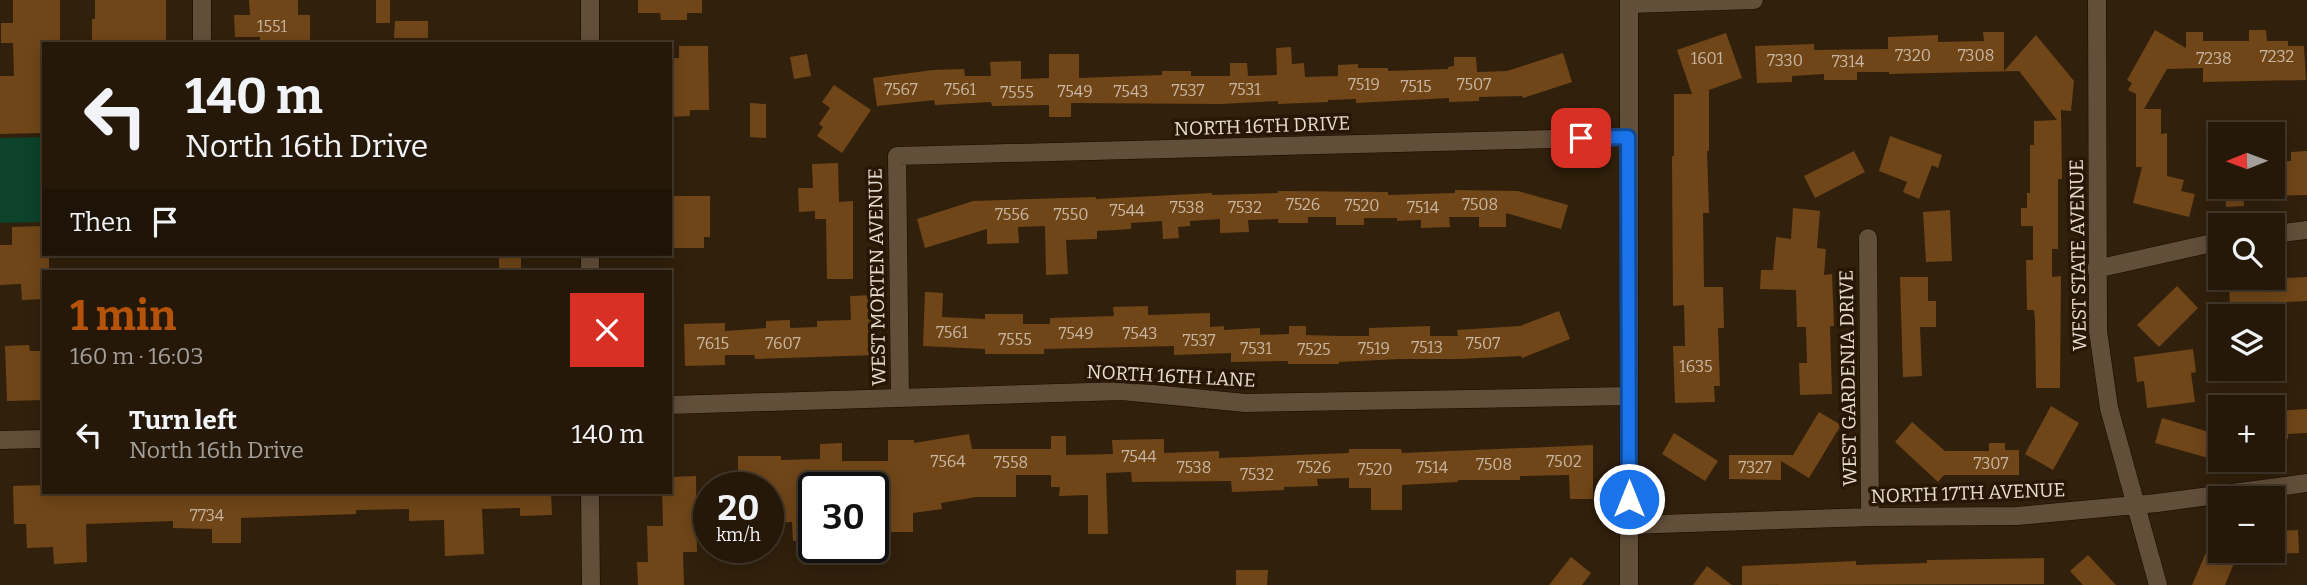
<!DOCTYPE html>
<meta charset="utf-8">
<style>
body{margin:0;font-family:Bitter,serif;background:#2d2112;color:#f1f3f6;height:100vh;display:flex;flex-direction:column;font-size:26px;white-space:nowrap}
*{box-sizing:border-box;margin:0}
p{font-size:23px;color:#a3a09c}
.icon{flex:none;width:38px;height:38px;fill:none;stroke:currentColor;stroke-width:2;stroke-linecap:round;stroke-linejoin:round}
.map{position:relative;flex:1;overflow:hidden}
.details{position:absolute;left:42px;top:270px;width:630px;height:224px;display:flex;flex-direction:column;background:#251809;border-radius:0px;box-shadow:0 4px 18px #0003,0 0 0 2px #42372a}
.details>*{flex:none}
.guide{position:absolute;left:42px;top:42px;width:630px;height:214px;border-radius:0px;box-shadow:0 4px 18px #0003,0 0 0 2px #42372a;background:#251809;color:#f1f3f6;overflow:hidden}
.needle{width:46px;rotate:269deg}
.controls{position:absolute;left:2208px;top:122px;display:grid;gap:14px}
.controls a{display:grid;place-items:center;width:77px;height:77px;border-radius:0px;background:#251809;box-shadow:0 4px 18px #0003,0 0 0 2px #42372a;font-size:35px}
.speed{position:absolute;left:693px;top:472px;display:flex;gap:14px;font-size:35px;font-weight:700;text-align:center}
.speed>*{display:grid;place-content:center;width:91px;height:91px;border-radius:50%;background:#251809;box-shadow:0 4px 18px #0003,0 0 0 2px #42372a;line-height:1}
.speed small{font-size:18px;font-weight:400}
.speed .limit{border:4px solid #111;border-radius:10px;background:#fff;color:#111}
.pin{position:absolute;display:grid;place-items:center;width:60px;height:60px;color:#fff;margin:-30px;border-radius:14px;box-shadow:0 4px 10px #0006}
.me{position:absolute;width:77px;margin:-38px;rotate:0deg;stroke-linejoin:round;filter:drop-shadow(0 0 5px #0008)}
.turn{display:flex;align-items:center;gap:24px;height:147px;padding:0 28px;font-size:32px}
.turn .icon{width:91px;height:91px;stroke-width:2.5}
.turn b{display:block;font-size:49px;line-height:60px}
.then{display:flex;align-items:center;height:66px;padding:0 28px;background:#0003;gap:14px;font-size:26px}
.round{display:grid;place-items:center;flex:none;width:74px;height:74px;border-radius:0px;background:#2d2112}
.overview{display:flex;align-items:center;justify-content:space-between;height:119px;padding:0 28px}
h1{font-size:42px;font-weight:700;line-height:52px;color:#b45309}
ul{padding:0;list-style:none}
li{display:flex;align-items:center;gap:21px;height:91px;padding:0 28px}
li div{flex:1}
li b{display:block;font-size:26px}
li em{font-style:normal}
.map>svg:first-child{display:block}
.green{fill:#0c432a}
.building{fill:#704618}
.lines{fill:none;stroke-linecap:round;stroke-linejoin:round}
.minor-casing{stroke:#180900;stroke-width:19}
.minor{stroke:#624f3a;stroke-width:18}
.route-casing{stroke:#114b97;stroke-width:18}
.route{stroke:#1a73e8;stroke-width:12}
.labels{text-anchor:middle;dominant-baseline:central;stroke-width:7;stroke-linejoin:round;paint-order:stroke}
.number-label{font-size:16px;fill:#c9b6a2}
.street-label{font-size:19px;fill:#e7dcd0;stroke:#271704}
</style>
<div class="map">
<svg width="2307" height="585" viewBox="0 0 2307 585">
<rect width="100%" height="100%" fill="#31200c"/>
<path class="green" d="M44,137V222L0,223V138Z"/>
<path class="building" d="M13,0H60V42H44V117H41V133L0,134V76H14L13,43H1V23H13Z
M95,0H166V41L92,44V19H95Z
M249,0H298V15H310V44H260V37H235L234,15H250Z
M376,0H390V23H376Z
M638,0H702V13H687V20H661L660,13H638Z
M395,21H428V38H394Z
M2155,30L2186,48V32H2203V41H2249V30H2266L2267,41H2288V46H2304L2306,80L2203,82V68L2167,69L2144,109H2161V134L2167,133V176L2184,180L2181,191L2195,194L2189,217L2133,203L2142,167H2136V94L2128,90L2132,83L2127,80Z
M1983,32H2004V71L2036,35L2074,81L2071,111L2061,110L2062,179H2058V249H2052V277L2061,276L2060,388H2036L2035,320L2034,310H2027L2026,260H2033V226H2021V208H2027V193H2030V145H2034V121L2057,120L2019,71L1889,74V72H1857V80H1824V74L1792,76V82L1757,83L1755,46L1814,44V50L1888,49V37L1938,35V42L1984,41Z
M1726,33L1742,78L1709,90V151H1707L1709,213H1703L1704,287H1723L1724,328H1718L1720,386H1714L1715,402L1675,403L1673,346H1685L1684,305L1673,306L1672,156H1674V94H1692L1677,50Z
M679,46H708L709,110H690V116L670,117V58H679Z
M1291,47L1292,64L1304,63L1305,77L1338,76V65L1358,64V68H1388V71L1448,69V67L1454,66V57H1476L1477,72L1507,71L1563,53L1572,82L1523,98L1522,96L1479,97V101L1449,102V98L1356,103V99L1328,100V102L1278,104V101L1221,104L1071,103V117H1049V105L992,106L991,102L935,105L934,100L877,106L873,78L933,70L964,69L965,76H991L990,62L1021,61V79L1049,78V54H1079V78L1162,75V71H1191V76H1230V63H1247L1248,76L1277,75L1276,48Z
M807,54L811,76L794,79L790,57Z
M834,85L871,110L842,153L817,136L823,127L819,124L830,108L822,102Z
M750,103L766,104V138L750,137Z
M1890,136L1942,155L1938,168L1932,165L1919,199L1903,192L1907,182L1879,171Z
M1854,151L1865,172L1815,198L1804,176Z
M2307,151V195L2273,196V161H2291V152Z
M838,163L839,202L853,201V279H827L826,219H815V211L799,212L798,188H813L812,164Z
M2225,187H2243L2244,206L2226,207Z
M1455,190L1518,191L1568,205L1561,229L1506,213V227H1479V217H1449L1450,227L1421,228V220L1397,221V218H1364V225H1336V217H1308V223H1278V219L1248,220L1249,232L1220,233V219L1190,221V226L1178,227L1179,238L1163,239L1162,221L1131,223V229L1097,231V239L1066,240L1068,274L1046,275L1045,226L1018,227L1019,243L987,244V229L925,248L917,219L973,201L1096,197V199L1212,193V195L1278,193V191L1388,192V195L1455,193Z
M670,196H710V237H704V248H670Z
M1793,208L1820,211L1817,248L1826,249L1824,275L1832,274L1834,326H1830L1832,394L1800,395L1799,363H1807L1806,327H1797L1796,290L1760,289L1761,270H1773L1776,237L1791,239Z
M1950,210L1952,261L1926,262L1923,212Z
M42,226L44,254H49V271H44V299L22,300L21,284L0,285V245H12V227Z
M499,254H521V271H499Z
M1900,277H1928V301H1936V327H1920L1922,376L1903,377Z
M2307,277V301L2287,302V308L2255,310V305L2230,307L2229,281Z
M2177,286L2198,308L2159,347L2137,325Z
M925,292L943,293L942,317L985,319V314H1023V324H1050V318L1114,316L1113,307L1148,306V315L1210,313V327L1224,326V330L1260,328V335L1289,334V326H1306V335L1339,336H1369V328L1430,326V336H1458L1457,330L1520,326L1559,311L1570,339L1522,358L1521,356L1459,359H1400L1339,362V364H1288V361L1231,362V353L1174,355V346L1044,349V354H985V349L923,346Z
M875,295L876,355L755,359L754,355H725V365L685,366L684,324L725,323V331L766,328V321L790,320V328L817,327V321L851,320L850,296Z
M29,345L30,351H44V400L7,401L5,346Z
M2193,349L2196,372L2191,373L2195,402L2147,408L2144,381L2137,382L2134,357Z
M2051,406L2079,423L2053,470L2025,454Z
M2307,409V433L2288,434V439L2273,440V411Z
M1819,412L1841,425L1809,478L1781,461V480L1729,479V455H1793Z
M2162,418L2219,435L2212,459L2155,443Z
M1912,422L1945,451H1989V443H2005V450H2019V475H1944L1938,482L1895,442Z
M1674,433L1718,461L1705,481L1662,454Z
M969,434L972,449H1051V436H1066V455L1113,454L1112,440L1164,439V453L1219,451V458L1349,453V449H1401L1402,453L1593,445V499H1570L1569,475L1520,476V480H1458V482L1402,485V510H1371V488H1349V478L1317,479L1318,486L1284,487V490L1232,492L1231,481L1132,482L1131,472L1106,473L1108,534H1088V495L1059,496L1060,487H1051V475H1016V497H976L941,503L942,509L913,513V532H888V522H883V498H873V488H814V495H810L812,540L793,541L792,522L768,523V488H742V480L738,481V456H781V460L820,459V444L842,443V461H888V440H914V443Z
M696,476L697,552H683L684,585H638L637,562H648L647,526H663L662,492H670V477Z
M44,485V492H551L552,515L520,516V508L482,509L484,554L445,556L444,520L409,521V509L356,510V514L241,518V543H212V529L173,528V521L86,524L87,562L54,564L53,547L27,548L26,524H14L13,486Z
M2298,530L2299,553L2273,554V531Z
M2211,541L2221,545V551H2239L2225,585H2192Z
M2088,555L2116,585H2083L2070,571Z
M1571,557L1591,573L1582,585H1549Z
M2044,558V584L1742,585V566L1856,561V565L1927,563V560Z
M1707,566L1732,585H1693Z
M1236,570H1268L1267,585H1236Z"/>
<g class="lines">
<defs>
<path id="minor" d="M1629,0V585
M2097,0L2098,331L2109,408L2158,585
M1629,4L1754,0
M202,44V0
M590,44V0
M2273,234L2307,230
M1868,238L1870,517
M2096,269L2221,241
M590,271V254
M900,398L897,156L1628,137
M670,405L1122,391L1245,403L1629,396
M0,440L44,439
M590,492L591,585
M1629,525L1870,517L2017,516L2157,503L2307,483"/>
</defs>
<use href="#minor" class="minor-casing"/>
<use href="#minor" class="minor"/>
</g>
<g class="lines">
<defs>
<path id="route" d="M1581,138L1628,137L1629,499"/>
</defs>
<use href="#route" class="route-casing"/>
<use href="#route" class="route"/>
</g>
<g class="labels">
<g class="number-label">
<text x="272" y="26">1551</text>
<text x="1913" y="55">7320</text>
<text x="1976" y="55">7308</text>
<text x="2277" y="56">7232</text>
<text x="1707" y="58">1601</text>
<text x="2214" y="58">7238</text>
<text x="1785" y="60">7330</text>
<text x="1848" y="61">7314</text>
<text x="1364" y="84">7519</text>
<text x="1474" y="84">7507</text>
<text x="1416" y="86">7515</text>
<text x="901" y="89">7567</text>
<text x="960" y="89">7561</text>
<text x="1245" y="89">7531</text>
<text x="1188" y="90">7537</text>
<text x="1075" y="91">7549</text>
<text x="1131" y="91">7543</text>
<text x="1017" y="92">7555</text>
<text x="1303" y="204">7526</text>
<text x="1480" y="204">7508</text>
<text x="1362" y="205">7520</text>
<text x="1187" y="207">7538</text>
<text x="1245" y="207">7532</text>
<text x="1423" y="207">7514</text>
<text x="1127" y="210">7544</text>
<text x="1012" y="214">7556</text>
<text x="1071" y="214">7550</text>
<text x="952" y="332">7561</text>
<text x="1076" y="333">7549</text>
<text x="1140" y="333">7543</text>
<text x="1015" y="339">7555</text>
<text x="1199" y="340">7537</text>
<text x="713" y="343">7615</text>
<text x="783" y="343">7607</text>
<text x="1483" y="343">7507</text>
<text x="1427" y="347">7513</text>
<text x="1256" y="348">7531</text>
<text x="1374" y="348">7519</text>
<text x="1314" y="349">7525</text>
<text x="1696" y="366">1635</text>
<text x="1139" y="456">7544</text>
<text x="948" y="461">7564</text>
<text x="1564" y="461">7502</text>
<text x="1011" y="462">7558</text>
<text x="1991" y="463">7307</text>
<text x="1494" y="464">7508</text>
<text x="1194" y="467">7538</text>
<text x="1314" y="467">7526</text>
<text x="1432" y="467">7514</text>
<text x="1755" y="467">7327</text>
<text x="1375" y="469">7520</text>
<text x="1257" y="474">7532</text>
<text x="207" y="515">7734</text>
</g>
<g class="street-label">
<text transform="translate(1262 126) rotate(-2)">NORTH 16TH DRIVE</text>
<text transform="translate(2078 255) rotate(-91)">WEST STATE AVENUE</text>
<text transform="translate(877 277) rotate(-91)">WEST MORTEN AVENUE</text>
<text transform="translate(1171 376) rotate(3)">NORTH 16TH LANE</text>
<text transform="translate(1848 378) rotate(-91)">WEST GARDENIA DRIVE</text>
<text transform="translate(1968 493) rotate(-2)">NORTH 17TH AVENUE</text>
</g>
</g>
</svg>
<div class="controls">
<a><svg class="needle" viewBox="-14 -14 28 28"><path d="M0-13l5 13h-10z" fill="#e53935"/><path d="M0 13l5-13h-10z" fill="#a3a09c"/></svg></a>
<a><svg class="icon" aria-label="search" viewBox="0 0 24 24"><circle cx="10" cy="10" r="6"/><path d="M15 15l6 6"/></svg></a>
<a><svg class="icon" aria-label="layers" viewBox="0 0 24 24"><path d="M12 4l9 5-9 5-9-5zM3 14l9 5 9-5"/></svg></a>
<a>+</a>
<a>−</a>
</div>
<div class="speed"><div>20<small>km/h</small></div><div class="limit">30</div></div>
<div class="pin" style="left:1581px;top:138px;background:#d93025"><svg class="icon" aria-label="arrive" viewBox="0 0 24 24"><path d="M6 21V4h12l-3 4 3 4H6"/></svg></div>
<svg class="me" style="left:1629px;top:499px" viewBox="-20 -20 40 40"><circle r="17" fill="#1a73e8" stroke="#fff" stroke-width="3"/><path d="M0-11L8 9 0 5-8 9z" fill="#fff"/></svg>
<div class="guide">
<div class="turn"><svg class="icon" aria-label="left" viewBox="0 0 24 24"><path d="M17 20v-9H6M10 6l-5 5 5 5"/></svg><div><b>140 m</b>North 16th Drive</div></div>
<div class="then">Then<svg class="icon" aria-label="arrive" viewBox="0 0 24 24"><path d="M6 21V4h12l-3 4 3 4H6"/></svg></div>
</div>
<section class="details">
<div class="overview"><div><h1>1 min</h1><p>160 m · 16:03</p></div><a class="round" style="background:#d93025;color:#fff"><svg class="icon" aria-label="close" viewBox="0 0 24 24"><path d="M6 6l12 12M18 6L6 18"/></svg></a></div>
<ul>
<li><svg class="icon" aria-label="left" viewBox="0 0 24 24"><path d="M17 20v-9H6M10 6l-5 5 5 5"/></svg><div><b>Turn left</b><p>North 16th Drive</p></div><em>140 m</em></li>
</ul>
</section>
</div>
